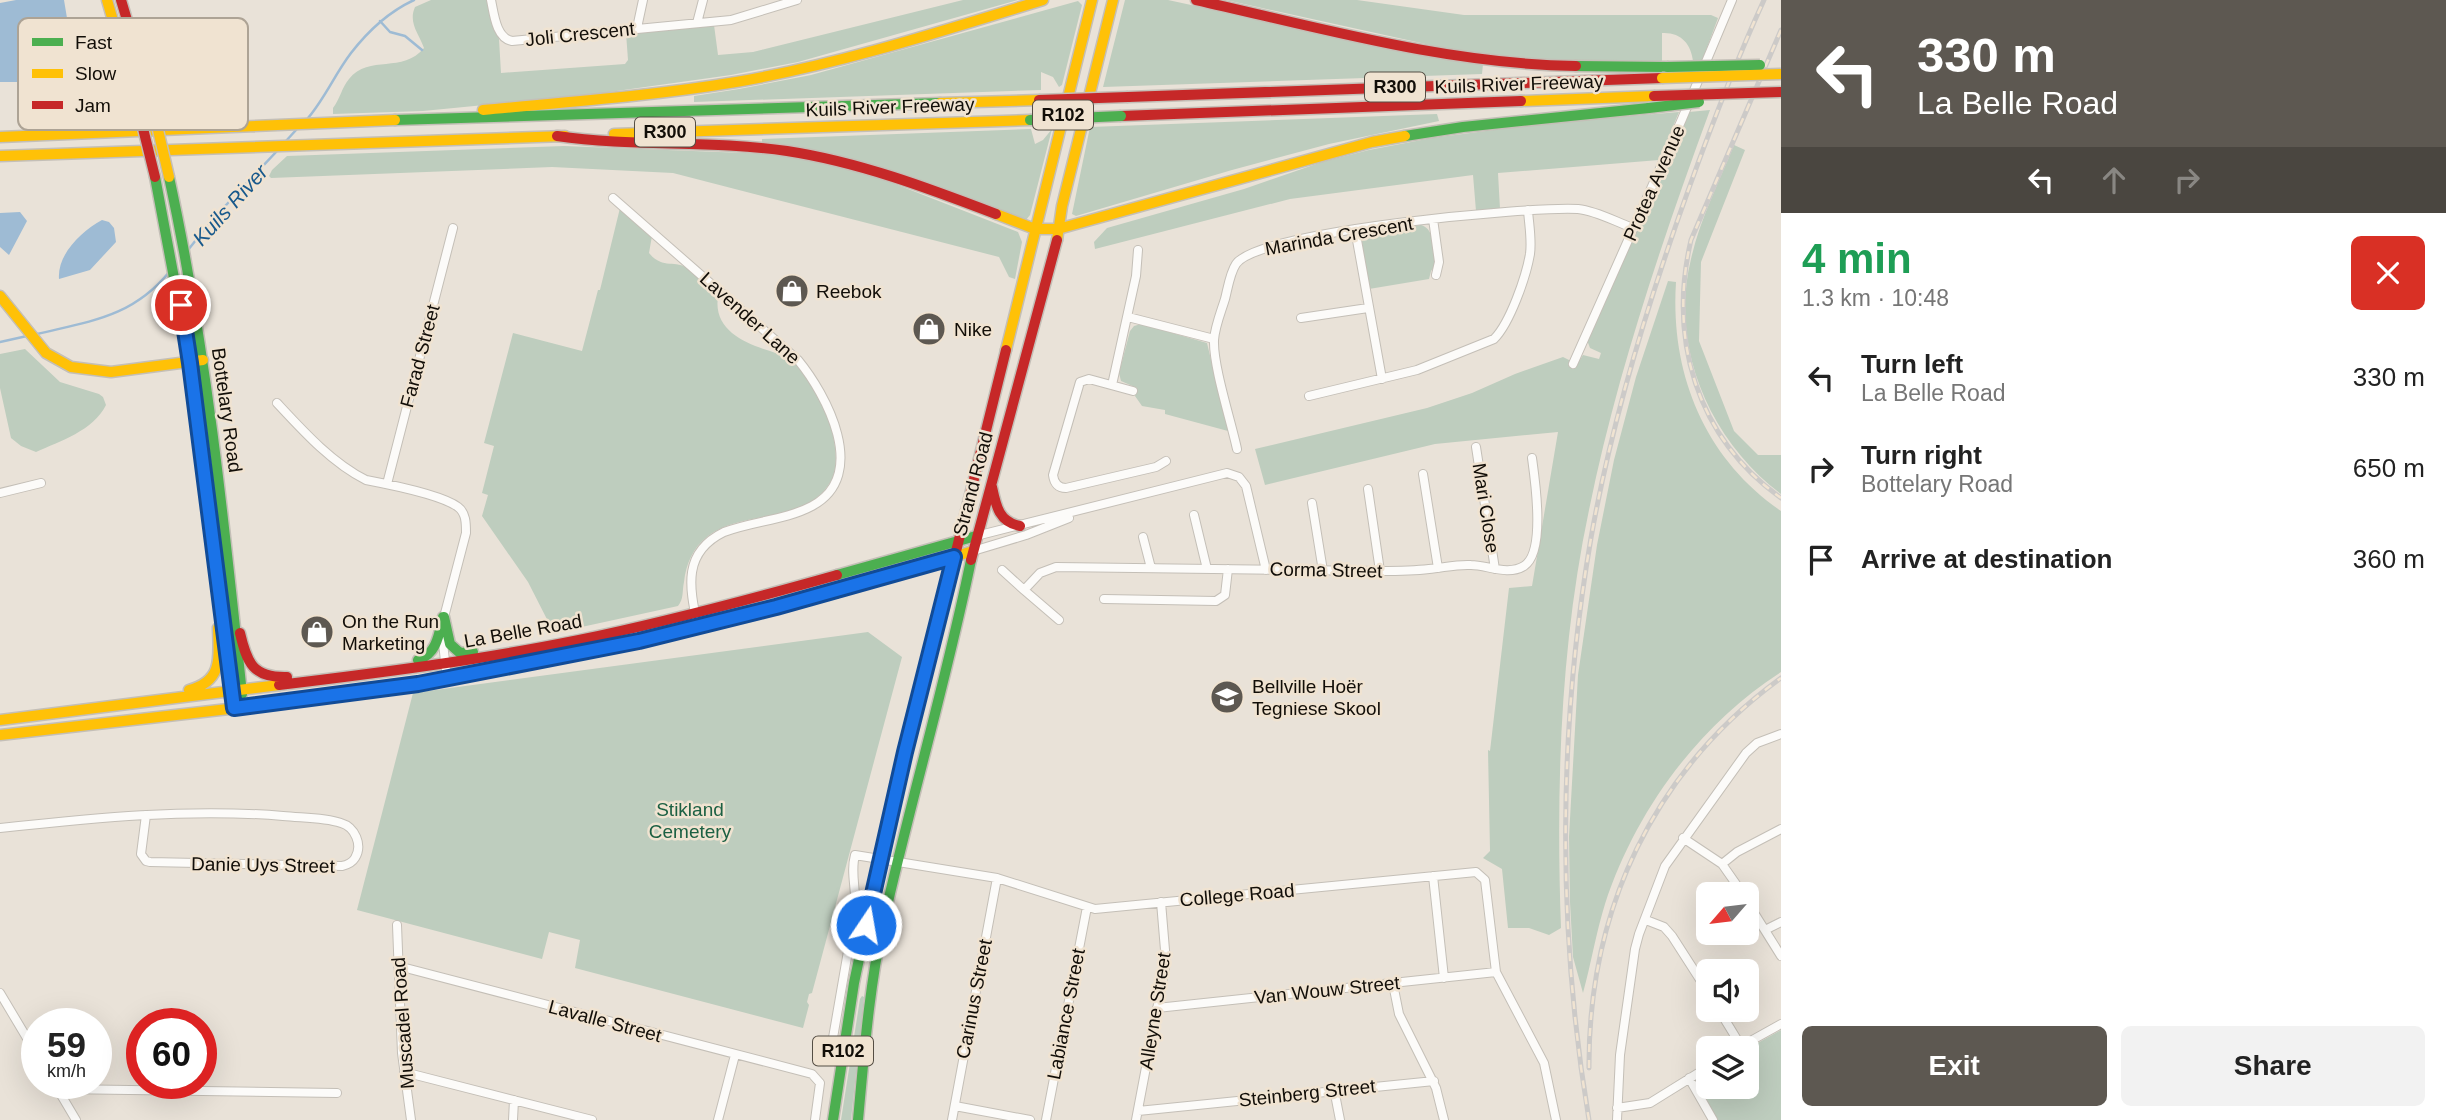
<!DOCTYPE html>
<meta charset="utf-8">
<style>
body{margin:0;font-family:Arial,sans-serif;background:#f2f2f2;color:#222;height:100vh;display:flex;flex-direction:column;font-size:26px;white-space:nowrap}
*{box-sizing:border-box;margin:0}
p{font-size:23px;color:#767676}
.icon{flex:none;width:38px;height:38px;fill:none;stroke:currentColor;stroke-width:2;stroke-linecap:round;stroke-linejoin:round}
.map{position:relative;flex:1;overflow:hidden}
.details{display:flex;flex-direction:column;background:#fff;width:665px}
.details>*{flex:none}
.banner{background:#5d5851;color:#fff;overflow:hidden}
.needle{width:46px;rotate:242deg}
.fabs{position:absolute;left:1696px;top:882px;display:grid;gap:14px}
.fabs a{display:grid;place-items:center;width:63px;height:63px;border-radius:10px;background:#fff;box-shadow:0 7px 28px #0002;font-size:35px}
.speed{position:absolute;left:21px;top:1008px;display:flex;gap:14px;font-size:35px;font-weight:700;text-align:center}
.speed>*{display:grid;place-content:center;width:91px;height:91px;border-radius:50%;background:#fff;box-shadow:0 7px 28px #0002;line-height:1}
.speed small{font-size:18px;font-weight:400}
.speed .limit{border:10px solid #d22;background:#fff;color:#111}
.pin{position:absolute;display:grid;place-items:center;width:60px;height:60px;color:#fff;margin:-30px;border:4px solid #fff;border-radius:50%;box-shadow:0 2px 7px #0007}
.me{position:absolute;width:77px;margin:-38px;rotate:12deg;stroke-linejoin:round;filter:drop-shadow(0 0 5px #0008)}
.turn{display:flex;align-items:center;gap:24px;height:147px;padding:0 21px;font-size:32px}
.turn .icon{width:91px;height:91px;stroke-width:2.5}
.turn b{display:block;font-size:49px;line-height:60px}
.lanes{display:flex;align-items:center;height:66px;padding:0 21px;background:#0003;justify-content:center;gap:35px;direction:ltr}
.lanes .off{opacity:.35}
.round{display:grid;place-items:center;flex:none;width:74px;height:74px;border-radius:10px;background:#f2f2f2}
.headline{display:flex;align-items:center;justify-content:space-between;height:119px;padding:0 21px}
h1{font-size:42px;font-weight:600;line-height:52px;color:#1e9e55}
.button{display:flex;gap:14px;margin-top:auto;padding:14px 21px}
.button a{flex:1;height:80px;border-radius:10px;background:#5d5851;color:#fff;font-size:28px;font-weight:600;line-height:80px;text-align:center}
.button a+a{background:#f2f2f2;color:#222}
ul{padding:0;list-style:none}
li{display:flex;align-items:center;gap:21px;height:91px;padding:0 21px}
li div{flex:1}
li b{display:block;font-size:26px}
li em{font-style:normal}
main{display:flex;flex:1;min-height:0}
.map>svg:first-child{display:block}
.green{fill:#becdbe}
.water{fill:#9ebbd4}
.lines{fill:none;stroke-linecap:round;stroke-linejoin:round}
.stream{stroke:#9ebbd4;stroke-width:2.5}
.street-casing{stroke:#c4bfb7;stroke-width:10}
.fast-casing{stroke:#c4bfb7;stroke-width:13}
.slow-casing{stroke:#c4bfb7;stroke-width:13}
.jam-casing{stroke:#c4bfb7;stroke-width:13}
.street{stroke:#fcfbf9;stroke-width:8}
.fast{stroke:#4caf50;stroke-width:10}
.slow{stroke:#ffc107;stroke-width:10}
.jam{stroke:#c62828;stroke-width:10}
.rail-casing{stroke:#cccac8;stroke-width:5}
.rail{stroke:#f0e3d1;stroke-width:2.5;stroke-dasharray:8;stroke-linecap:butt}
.fast-bridge-casing{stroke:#c4bfb7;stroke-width:13;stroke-linecap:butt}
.slow-bridge-casing{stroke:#c4bfb7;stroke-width:13;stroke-linecap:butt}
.jam-bridge-casing{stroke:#c4bfb7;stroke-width:13;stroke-linecap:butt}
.fast-bridge{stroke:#4caf50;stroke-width:10}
.slow-bridge{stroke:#ffc107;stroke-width:10}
.jam-bridge{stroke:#c62828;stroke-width:10}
.route-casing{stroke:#114b97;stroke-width:18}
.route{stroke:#1a73e8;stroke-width:12}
.labels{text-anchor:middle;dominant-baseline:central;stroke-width:5;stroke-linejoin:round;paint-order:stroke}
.shield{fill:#f0e3d1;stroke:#554e44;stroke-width:2}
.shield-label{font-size:18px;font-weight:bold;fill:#120e08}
.street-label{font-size:19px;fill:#120e08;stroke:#f0e3d1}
.poi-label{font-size:19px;fill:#120e08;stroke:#f0e3d1;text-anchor:start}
.park-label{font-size:19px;fill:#1c6043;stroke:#f0e3d1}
.water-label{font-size:21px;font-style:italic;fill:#18598c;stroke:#f0e3d1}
.key{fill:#f0e3d1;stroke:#ada395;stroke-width:2}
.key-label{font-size:19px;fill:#120e08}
</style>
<main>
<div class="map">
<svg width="1781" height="1120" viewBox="0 0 1781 1120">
<rect width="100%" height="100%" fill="#e9e2d8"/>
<path class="green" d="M431,0H487L499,39L501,73L625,64L628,60L626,33L714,25L718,55L753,52L963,0H1018L798,62L731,75L588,95L423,111L333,114V108C340,99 342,87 349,79C369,54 403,74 424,48C419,34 408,23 415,7Z
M1125,0H1168L1441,59L1483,64L1482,74L1103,87Z
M1226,0H1357L1464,15H1711L1718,18L1702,61H1693C1691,44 1681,32 1662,33V62L1551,60L1462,52Z
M1078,1L1082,5L1062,85L1059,87L1053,77L1041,72V90L694,102V96L739,89L811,75Z
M1710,110C1662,241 1617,373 1589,510C1560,647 1556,789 1561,928L1549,935L1529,928H1508L1502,869L1483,858L1490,851L1488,750L1490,751L1509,588L1532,586L1558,432L1435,444L1265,485L1255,449L1427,408L1472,393L1515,374L1563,357L1571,361L1569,366L1574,369L1583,355L1599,359L1601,353L1590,348L1587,340L1689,112Z
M1679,112L1659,160L1498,173L1500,209L1476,211L1473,175L1290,199L1095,249L1094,242L1107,228L1244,189L1322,162L1369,150L1432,138L1547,123Z
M1437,114L1439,121L1329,144L1232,170L1076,216L1072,214L1090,127Z
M1031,129L1035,144L1043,140L1052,129L1030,215L1026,220L762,143V139Z
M1734,145L1745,150L1701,262L1699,341L1734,431L1758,455H1781V494C1710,440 1669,347 1691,259C1700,219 1719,182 1734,145Z
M564,146L770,154L813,160L885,180L1018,232L1022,242L1015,279L1009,277L999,257L673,173L552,167L271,178L269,176L272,170L287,156Z
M620,208L652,236L649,253C663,270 675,259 689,269C700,277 709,288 718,297C713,329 743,343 770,351C777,354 784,353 790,357C817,376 848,450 831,481C806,525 743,509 708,536C693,547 686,564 684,582C682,591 684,599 678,606L554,633L528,582L482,516L488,495L482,493L494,446L484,443L513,333L582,351L598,290H600Z
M1421,225C1436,229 1433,253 1435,266L1431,271L1429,279L1369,289L1362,242L1364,235L1368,232Z
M1668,281L1676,282C1670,373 1704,458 1781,511V672C1698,725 1635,812 1605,904C1596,933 1591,964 1583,993L1573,957L1570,902L1569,837L1578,675L1597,545L1614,460L1636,377Z
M1141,324L1207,343L1228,431L1165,414V410L1142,406L1135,396L1137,388L1121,381L1119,373L1130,331L1134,326Z
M25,349L60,382L99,394L103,397L106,405C93,431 60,441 36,452L21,446L11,438L0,388V354Z
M868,632L902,657L812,993L809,994L807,1002L809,1005L803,1028L575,968L580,940L549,932L542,959L357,910L413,693Z
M862,996L864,997L851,1120H841L860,999Z
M1781,1030V1120H1718L1698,1086L1697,1082L1708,1072V1087H1746L1747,1049Z"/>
<path class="water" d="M16,0H64L75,66L60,82H0V3Z
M20,212L27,221L9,255L0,247V213Z
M102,220L109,222L114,228L116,242L90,270L59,279C57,254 82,231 102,220Z"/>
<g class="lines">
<path class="stream" d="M380,21L390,32L405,36L422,50
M308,118C325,98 335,74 351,53C368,31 388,12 414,0
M286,141L296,130
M188,250L212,220L277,151
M37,334C91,321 133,317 170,271
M0,342L27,336"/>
<defs>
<path id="street" d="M491,0C494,14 496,38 512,41L731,20L797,0
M697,23L703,0
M637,28L643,0
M613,198L798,360C826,394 870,475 812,506C786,520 753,521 724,532C681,553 690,589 698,628
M1433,219L1439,262L1436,275
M1355,229L1382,379
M1128,317L1214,339
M1301,318L1368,308
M1573,364L1682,119L1732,0
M1112,385L1136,276L1138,250
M1133,391L1089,379L1080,382L1053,475C1054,483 1058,488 1066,488L1156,467L1166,461
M1309,396L1417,370L1494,339C1510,323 1526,277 1530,254C1532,240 1529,225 1528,210
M277,403C303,431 332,463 366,480C387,484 442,495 458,507C466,513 466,523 466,533L443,621
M1476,447L1495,569
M1237,449C1231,421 1213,366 1214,340C1215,326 1221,312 1225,299C1228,287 1230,273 1236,264C1258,231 1532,206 1578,209C1597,211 1616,222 1633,228
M1423,474L1438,568
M387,484L453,228
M1368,489L1380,571
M0,493L41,483
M1312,503L1323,571
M1194,515L1207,569
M976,536L1227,473L1239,477L1246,486L1266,570
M1143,537L1151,568
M973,551L1026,535L1069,518
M1002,570L1024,590
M1104,599L1216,601L1225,595L1228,569
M1059,620L1024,590L1040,573L1056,567L1380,571C1397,571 1412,571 1429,569C1442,568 1457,564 1471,565C1487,565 1508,576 1524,566C1546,552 1535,480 1532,458
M442,634L447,679
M0,828C94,818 188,808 283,816C302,818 323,817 341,823C355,827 363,845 355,858C352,863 347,865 342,866L150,862L146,861L141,854L146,815
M1683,838L1722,864L1743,894
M1722,864L1737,852L1781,829
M1433,876L1444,978
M1746,900L1781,956
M1646,920L1664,927L1672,936L1708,992
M397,925L402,1053L411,1120
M1765,930L1781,922
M398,966L812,1074L820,1083L815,1120
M1393,984L1399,1014L1436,1088L1444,1120
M0,993L37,1055
M1157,1008L1496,972
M1719,1010L1741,1046
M1738,1048L1781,1024
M830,1055L855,911C857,891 850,873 855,855L997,878L1095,909L1476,872L1485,880L1496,972L1544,1063L1556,1120
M404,1072L592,1120
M1689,1078L1713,1120
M54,1083L76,1120
M58,1089L337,1093
M1334,1089L1340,1120
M955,1106L1030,1120
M1617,1108L1650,1103L1708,1067
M1138,1111L1434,1081
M513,1120L514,1100
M718,1120L735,1055
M952,1120L997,878
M1046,1120L1087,907
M1136,1120L1166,962L1161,902
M1617,1120L1620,1055L1635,949L1639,934L1665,866L1746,753L1757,743L1781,734"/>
<path id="fast" d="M1576,66L1667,67
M395,120L940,103
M1405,136L1463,127L1649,108
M155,177L190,363L233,695
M169,177C206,347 224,521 242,694
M837,575L976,536
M444,617L450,644L460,653L473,652
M418,660C437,654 439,634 443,617
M290,702L489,672L713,624
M833,1120L854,983L880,859L938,624
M858,1120C864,1055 869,988 883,924C910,802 946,683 971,560"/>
<path id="slow" d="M107,0L136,100
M1521,101L1654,96
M940,103L1039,100
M483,110C567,102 652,96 736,82C841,64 942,31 1043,0
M614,134L1030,120
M0,137L395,120
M0,156L565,136
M996,214L1035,229H1058L1372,142L1405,136
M1057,240L1062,206L1113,0
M0,296L46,353L71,367L111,372L203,360
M1006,350L1092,0
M713,624L837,592L973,551
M189,690C223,681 219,658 218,628
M0,720L279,685
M0,735L290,702"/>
<path id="jam" d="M121,0L151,100
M1196,0C1321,28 1447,64 1576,66
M1128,97L1662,78
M1121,116L1521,101
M557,136C633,147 710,140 787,151C859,162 928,188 996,214
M992,487C996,506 999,522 1020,526
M971,560L1057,240
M938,624L1006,350
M240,633C247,663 253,678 287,677
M279,685C379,673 480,660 579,640C666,622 752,599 837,575"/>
</defs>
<use href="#street" class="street-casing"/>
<use href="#fast" class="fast-casing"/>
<use href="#slow" class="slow-casing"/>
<use href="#jam" class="jam-casing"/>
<use href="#street" class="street"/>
<use href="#fast" class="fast"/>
<use href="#slow" class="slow"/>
<use href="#jam" class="jam"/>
<defs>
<path id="rail" d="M1781,30L1691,240C1668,339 1696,437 1781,498
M1589,1068C1588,911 1653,771 1781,678
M1589,1120C1557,929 1558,729 1591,538C1612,419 1648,302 1689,188C1712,124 1736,61 1764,0"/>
</defs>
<use href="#rail" class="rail-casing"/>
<use href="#rail" class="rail"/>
<defs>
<path id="fast-bridge" d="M1667,67L1760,65
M1649,108L1699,102
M1030,120L1121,116"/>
<path id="slow-bridge" d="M1662,78L1781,74
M151,100L169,177"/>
<path id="jam-bridge" d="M1654,96L1781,92
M136,100L155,177
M1039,100L1128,97"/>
</defs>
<use href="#fast-bridge" class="fast-bridge-casing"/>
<use href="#slow-bridge" class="slow-bridge-casing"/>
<use href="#jam-bridge" class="jam-bridge-casing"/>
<use href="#fast-bridge" class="fast-bridge"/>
<use href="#slow-bridge" class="slow-bridge"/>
<use href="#jam-bridge" class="jam-bridge"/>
</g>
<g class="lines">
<defs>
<path id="route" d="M181,305L190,363L234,708L418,684L639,641L776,607L954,557L905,752L866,925"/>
</defs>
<use href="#route" class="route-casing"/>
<use href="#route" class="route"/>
</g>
<defs>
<symbol id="shop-disc" viewBox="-11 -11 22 22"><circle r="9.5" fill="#5d5851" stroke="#f0e3d1"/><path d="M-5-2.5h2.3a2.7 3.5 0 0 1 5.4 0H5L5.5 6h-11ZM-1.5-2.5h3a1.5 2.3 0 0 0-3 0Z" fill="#fff"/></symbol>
<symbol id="school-disc" viewBox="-11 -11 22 22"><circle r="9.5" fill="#5d5851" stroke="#f0e3d1"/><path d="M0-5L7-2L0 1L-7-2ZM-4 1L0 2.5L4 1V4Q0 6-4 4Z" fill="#fff"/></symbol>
</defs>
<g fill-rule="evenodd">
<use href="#shop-disc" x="773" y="272" width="38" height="38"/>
<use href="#shop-disc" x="910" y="310" width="38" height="38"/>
<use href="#shop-disc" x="298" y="613" width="38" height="38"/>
<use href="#school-disc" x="1208" y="678" width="38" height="38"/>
</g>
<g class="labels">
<g class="shield">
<rect x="1365" y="72.5" width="60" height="29" rx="5"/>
<rect x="1033" y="100.5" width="60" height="29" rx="5"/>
<rect x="635" y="117.5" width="60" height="29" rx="5"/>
<rect x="813" y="1036.5" width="60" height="29" rx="5"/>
</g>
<g class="shield-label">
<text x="1395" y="87">R300</text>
<text x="1063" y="115">R102</text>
<text x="665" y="132">R300</text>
<text x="843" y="1051">R102</text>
</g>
<g class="street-label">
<text transform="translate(580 34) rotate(-6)">Joli Crescent</text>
<text transform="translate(1519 84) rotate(-2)">Kuils River Freeway</text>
<text transform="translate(890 107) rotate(-2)">Kuils River Freeway</text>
<text transform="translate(1654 183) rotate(-66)">Protea Avenue</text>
<text transform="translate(1339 236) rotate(-10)">Marinda Crescent</text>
<text transform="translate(750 318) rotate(42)">Lavender Lane</text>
<text transform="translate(420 356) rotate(-75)">Farad Street</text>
<text transform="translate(227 410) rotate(82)">Bottelary Road</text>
<text transform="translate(973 484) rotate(-75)">Strand Road</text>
<text transform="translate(1486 508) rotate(81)">Mari Close</text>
<text transform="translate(1326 570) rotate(1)">Corma Street</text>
<text transform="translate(523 631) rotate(-10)">La Belle Road</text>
<text transform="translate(263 865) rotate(1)">Danie Uys Street</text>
<text transform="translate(1237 895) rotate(-5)">College Road</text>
<text transform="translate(1327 990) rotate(-6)">Van Wouw Street</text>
<text transform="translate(974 999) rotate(-79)">Carinus Street</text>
<text transform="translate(1155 1011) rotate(-81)">Alleyne Street</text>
<text transform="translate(1066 1014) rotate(-79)">Labiance Street</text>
<text transform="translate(605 1021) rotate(15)">Lavalle Street</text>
<text transform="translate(403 1023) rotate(-94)">Muscadel Road</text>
<text transform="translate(1307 1093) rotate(-6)">Steinberg Street</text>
</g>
<g class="poi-label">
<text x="816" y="291">Reebok</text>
<text x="954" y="329">Nike</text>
<text x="342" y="621">On the Run<tspan x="342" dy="22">Marketing</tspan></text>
<text x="1252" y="686">Bellville Hoër<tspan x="1252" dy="22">Tegniese Skool</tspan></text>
</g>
<g class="park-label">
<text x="690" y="809">Stikland<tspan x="690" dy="22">Cemetery</tspan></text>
</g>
<g class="water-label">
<text transform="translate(230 205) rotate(-48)">Kuils River</text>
</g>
</g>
<rect x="18" y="18" width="230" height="112" rx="10" class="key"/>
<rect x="32" y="38" width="31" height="8" fill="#4caf50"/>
<rect x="32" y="69" width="31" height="9" fill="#ffc107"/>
<rect x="32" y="101" width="31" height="8" fill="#c62828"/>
<g class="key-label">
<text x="75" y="49">Fast</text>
<text x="75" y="80">Slow</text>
<text x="75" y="112">Jam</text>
</g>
</svg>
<div class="fabs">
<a><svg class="needle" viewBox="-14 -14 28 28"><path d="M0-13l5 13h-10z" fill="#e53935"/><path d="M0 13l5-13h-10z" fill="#767676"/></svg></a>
<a><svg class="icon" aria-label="sound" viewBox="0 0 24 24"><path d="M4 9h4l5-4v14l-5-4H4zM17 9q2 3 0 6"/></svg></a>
<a><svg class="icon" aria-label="layers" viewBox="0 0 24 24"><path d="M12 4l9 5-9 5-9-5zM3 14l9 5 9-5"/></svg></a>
</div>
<div class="speed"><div>59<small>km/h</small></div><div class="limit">60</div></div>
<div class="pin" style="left:181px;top:305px;background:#d93025"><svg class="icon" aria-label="arrive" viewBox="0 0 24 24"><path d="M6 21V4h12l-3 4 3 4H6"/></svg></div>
<svg class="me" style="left:866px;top:925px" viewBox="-20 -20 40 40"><circle r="17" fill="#1a73e8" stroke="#fff" stroke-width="3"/><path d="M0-11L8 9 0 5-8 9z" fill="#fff"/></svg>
</div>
<section class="details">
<div class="banner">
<div class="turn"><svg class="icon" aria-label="left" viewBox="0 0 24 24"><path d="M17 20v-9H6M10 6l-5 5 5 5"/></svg><div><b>330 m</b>La Belle Road</div></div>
<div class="lanes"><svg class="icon" aria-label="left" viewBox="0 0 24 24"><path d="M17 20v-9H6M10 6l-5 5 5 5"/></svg><svg class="icon off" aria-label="ahead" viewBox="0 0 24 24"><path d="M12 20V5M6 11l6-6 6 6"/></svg><svg class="icon off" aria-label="right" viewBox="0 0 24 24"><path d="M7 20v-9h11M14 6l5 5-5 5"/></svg></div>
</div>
<div class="headline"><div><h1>4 min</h1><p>1.3 km · 10:48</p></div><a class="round" style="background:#d93025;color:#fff"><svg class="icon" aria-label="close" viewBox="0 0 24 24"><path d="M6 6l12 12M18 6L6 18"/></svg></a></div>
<ul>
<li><svg class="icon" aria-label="left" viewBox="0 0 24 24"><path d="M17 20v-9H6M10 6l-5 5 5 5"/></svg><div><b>Turn left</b><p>La Belle Road</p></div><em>330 m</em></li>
<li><svg class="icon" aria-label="right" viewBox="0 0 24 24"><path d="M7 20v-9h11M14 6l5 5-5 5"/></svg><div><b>Turn right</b><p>Bottelary Road</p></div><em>650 m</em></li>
<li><svg class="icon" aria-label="arrive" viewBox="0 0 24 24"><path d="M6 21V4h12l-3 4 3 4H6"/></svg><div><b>Arrive at destination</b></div><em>360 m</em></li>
</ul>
<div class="button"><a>Exit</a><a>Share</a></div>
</section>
</main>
